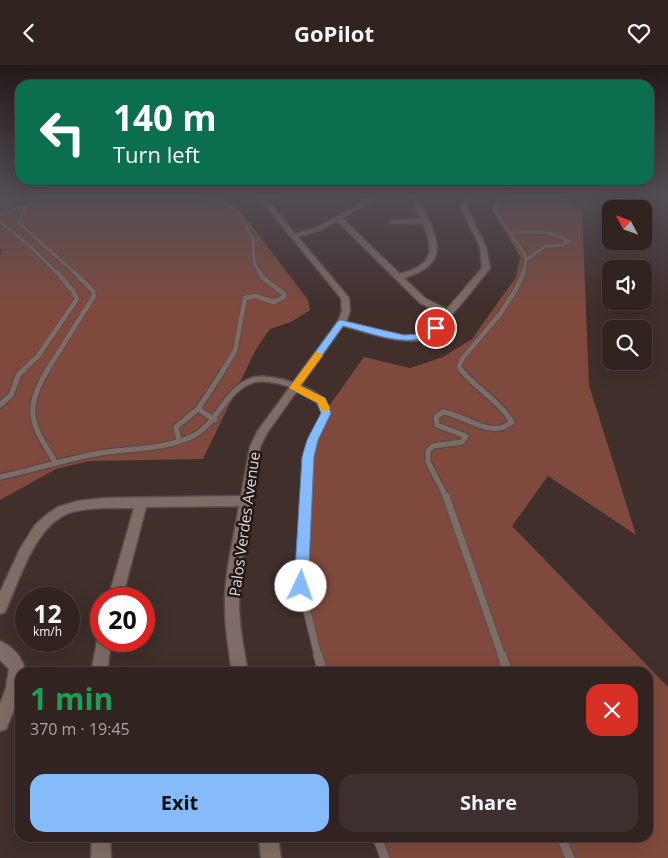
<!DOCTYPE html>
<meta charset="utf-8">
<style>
body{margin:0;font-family:"Open Sans",sans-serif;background:#3c2f2d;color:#f1f3f6;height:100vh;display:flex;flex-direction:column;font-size:19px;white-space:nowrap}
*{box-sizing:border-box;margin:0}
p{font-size:16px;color:#a8a4a5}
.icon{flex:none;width:28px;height:28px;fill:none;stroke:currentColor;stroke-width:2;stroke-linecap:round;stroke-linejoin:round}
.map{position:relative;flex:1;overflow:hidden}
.sheet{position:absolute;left:15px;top:602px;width:638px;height:175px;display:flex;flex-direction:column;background:#302320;border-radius:15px;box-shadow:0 5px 20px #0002,0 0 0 1px #4b403e}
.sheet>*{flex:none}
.top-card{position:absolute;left:15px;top:15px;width:639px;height:105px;border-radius:15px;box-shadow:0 5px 20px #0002,0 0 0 1px #4b403e;background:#0b6e4f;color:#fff;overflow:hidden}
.needle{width:32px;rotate:311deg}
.buttons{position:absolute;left:602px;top:135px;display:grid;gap:10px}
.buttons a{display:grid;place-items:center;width:50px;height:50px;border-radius:10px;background:#302320;box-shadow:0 5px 20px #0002,0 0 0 1px #4b403e;font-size:25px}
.speed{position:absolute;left:15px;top:522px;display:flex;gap:10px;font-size:25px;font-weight:700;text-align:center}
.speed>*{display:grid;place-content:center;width:65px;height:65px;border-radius:50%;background:#302320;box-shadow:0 5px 20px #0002,0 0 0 1px #4b403e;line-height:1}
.speed small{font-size:12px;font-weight:400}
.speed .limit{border:8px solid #d22;background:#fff;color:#111}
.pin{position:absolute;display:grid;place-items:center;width:42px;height:42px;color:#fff;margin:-21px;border:2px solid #fff;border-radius:50%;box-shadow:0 1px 5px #0007}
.me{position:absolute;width:55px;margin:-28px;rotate:3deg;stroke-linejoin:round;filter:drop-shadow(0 0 4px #0008)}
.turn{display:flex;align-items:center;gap:18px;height:105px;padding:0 15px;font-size:22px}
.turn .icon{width:65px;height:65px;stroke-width:2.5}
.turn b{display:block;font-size:35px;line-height:42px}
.round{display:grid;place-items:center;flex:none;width:52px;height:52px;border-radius:15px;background:#3c2f2d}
.head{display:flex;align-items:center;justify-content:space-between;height:85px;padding:0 15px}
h1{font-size:30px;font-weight:700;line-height:38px;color:#1e9e55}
.action{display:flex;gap:10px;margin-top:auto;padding:10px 15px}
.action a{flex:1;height:58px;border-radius:15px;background:#85bbfb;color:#111;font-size:20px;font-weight:700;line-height:58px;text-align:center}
.action a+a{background:#3c2f2d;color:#f1f3f6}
header{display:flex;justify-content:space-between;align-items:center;height:65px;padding:0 15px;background:#302320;font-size:22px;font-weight:700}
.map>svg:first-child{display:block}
.green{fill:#7f4a3d}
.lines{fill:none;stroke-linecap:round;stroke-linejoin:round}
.service-far4-casing{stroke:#5a4c4a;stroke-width:4.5}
.service-far3-casing{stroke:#5a4c4a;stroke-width:6}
.service-far2-casing{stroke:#5a4c4a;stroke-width:8}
.service-far1-casing{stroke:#5a4c4a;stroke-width:9}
.service-casing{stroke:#5a4c4a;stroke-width:11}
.minor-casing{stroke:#5a4c4a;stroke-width:3}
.service-far4{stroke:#7f6c67;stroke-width:3}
.service-far3{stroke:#7f6c67;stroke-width:4.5}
.service-far2{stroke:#7f6c67;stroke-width:5}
.service-far1{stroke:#7f6c67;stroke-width:7}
.service{stroke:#7f6c67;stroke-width:9}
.minor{fill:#7f6c67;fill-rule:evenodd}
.route{fill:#85bbfb;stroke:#567aa3}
.slow{fill:#f59e0b}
.labels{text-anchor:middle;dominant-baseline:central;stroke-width:5;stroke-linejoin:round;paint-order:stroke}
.street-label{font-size:15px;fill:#e1d6d4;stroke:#211918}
</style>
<header><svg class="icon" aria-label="back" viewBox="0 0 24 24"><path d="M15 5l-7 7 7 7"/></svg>GoPilot<svg class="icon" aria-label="heart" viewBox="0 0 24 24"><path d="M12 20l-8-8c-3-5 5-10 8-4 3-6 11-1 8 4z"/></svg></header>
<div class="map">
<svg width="668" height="793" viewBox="0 0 668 793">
<rect width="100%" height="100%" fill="#402f2b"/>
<path class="green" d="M0,131H207L220,133L236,140L308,235L310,245L291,257L270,264L256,284L203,394L89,396L56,404L0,435V191L2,184H0Z
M501,131H557L582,145L589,320L636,470L548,411L512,461L668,622V793H381L375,773L648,772V608L324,607L300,528L309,369L364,292L410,303L443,292L472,274L516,212L520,192L491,142Z"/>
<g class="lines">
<defs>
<path id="service-far4" d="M42,131C30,137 21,144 19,158L76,209
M192,131L227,139L239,149L253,174L254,197L260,209
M516,131L498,137L494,145L525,190L526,196L523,209
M0,138L19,131
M0,148L26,142
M0,157L31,182L58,209
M512,167L550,168L569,176L563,180L546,181L526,195"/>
<path id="service-far3" d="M21,307L38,291L77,234L73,226L57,207
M46,307L94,231L93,226L74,207
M222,307L235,286L245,233L255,231L274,237L284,232V229L262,212L260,207
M463,307L459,302L462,294L500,249L515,226L524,207"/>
<path id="service-far2" d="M47,306C22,347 33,361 56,398
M0,340L11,330L19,309L23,306
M198,344L215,355
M179,376L176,362L198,344L223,306
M0,412C34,405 66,394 100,388C130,383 164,385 193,371C217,359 226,323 253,315C269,310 317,324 325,341C329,352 315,365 312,375C306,393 307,413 306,432
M446,432L428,397V386L433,381L462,377L466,371L437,360L436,352L443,347C466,350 490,375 512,357C500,337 477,324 462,306"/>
<path id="service-far1" d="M306,431L301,521L318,591
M446,431L502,591"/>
<path id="service" d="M318,590L323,608
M502,590L508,608
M377,772L385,793
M561,772L570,793"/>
<path id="minor" d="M254,131H283L267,135L295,169L318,162L374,131H381L342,153L400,209C432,200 435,188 423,158L393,159L390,157L393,155L421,154L410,131H416C434,167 457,197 404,213L426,234L447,244L482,203L480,182L460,141L466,131H472L466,141L486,182L490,203C479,217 437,272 422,275C397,279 368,267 343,261L267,368L260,382C253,434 240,487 239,539C239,561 244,585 248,608H232C229,586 225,564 225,542C224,508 234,474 239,441L146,442L122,534H108L134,443C114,443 92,442 72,447C35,458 20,515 5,547L0,549V527L20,484L35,460L46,450L58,442L78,436L104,433L241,431L250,382L257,367L337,258L342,246L341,233L261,135ZM337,156L420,238L443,249C437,256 429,267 419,270C402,275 364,261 346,257L350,246L349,233L298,172L322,164Z
M101,570V576H111L107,608H91L97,576Z
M0,576C12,581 25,594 25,608H20V630L6,664L0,666V639L6,623L9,604L0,595Z
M92,772H110L111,793H91Z
M259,772H278L281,793H261Z"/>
</defs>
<use href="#service-far4" class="service-far4-casing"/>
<use href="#service-far3" class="service-far3-casing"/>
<use href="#service-far2" class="service-far2-casing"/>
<use href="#service-far1" class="service-far1-casing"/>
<use href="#service" class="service-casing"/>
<use href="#minor" class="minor-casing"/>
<use href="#service-far4" class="service-far4"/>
<use href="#service-far3" class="service-far3"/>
<use href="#service-far2" class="service-far2"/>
<use href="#service-far1" class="service-far1"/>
<use href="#service" class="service"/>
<use href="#minor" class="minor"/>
</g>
<linearGradient id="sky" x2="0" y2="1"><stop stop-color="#231a18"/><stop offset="0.54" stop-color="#534d55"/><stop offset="1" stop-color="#534d55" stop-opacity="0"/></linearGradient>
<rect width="668" height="242" fill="url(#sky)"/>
<path class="route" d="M341,255L404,270L420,269L436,261L440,263C416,288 372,268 343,261L300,321L325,333L331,348L318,375L314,392L308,521L306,526L301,527L296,526L294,521L302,392L307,375L321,348L317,338L289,323L338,256Z"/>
<path class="slow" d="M318,287L323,290L300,321L325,333L330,343L325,347L322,346L318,338L289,323L315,288Z"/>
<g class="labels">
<g class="street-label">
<text transform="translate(244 459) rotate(-82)">Palos Verdes Avenue</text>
</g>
</g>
</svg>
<div class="buttons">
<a><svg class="needle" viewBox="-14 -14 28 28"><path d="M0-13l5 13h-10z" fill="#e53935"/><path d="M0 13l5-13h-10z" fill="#a8a4a5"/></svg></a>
<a><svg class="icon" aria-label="sound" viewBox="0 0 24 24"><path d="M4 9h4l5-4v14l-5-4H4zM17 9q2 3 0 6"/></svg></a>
<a><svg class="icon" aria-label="search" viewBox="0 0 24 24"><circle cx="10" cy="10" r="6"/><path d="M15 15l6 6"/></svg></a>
</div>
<div class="speed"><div>12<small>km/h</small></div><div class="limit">20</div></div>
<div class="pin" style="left:436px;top:263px;background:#d93025"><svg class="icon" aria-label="arrive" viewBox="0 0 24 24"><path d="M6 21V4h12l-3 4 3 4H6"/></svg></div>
<svg class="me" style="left:301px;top:521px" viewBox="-20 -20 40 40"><circle r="19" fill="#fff"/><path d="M0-13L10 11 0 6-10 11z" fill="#85bbfb"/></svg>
<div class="top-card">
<div class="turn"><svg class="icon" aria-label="left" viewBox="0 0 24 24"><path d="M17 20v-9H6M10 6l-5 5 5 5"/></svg><div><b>140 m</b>Turn left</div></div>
</div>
<section class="sheet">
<div class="head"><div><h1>1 min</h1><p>370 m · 19:45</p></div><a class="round" style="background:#d93025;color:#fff"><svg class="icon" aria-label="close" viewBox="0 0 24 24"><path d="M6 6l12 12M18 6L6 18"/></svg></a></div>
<div class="action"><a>Exit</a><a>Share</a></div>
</section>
</div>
